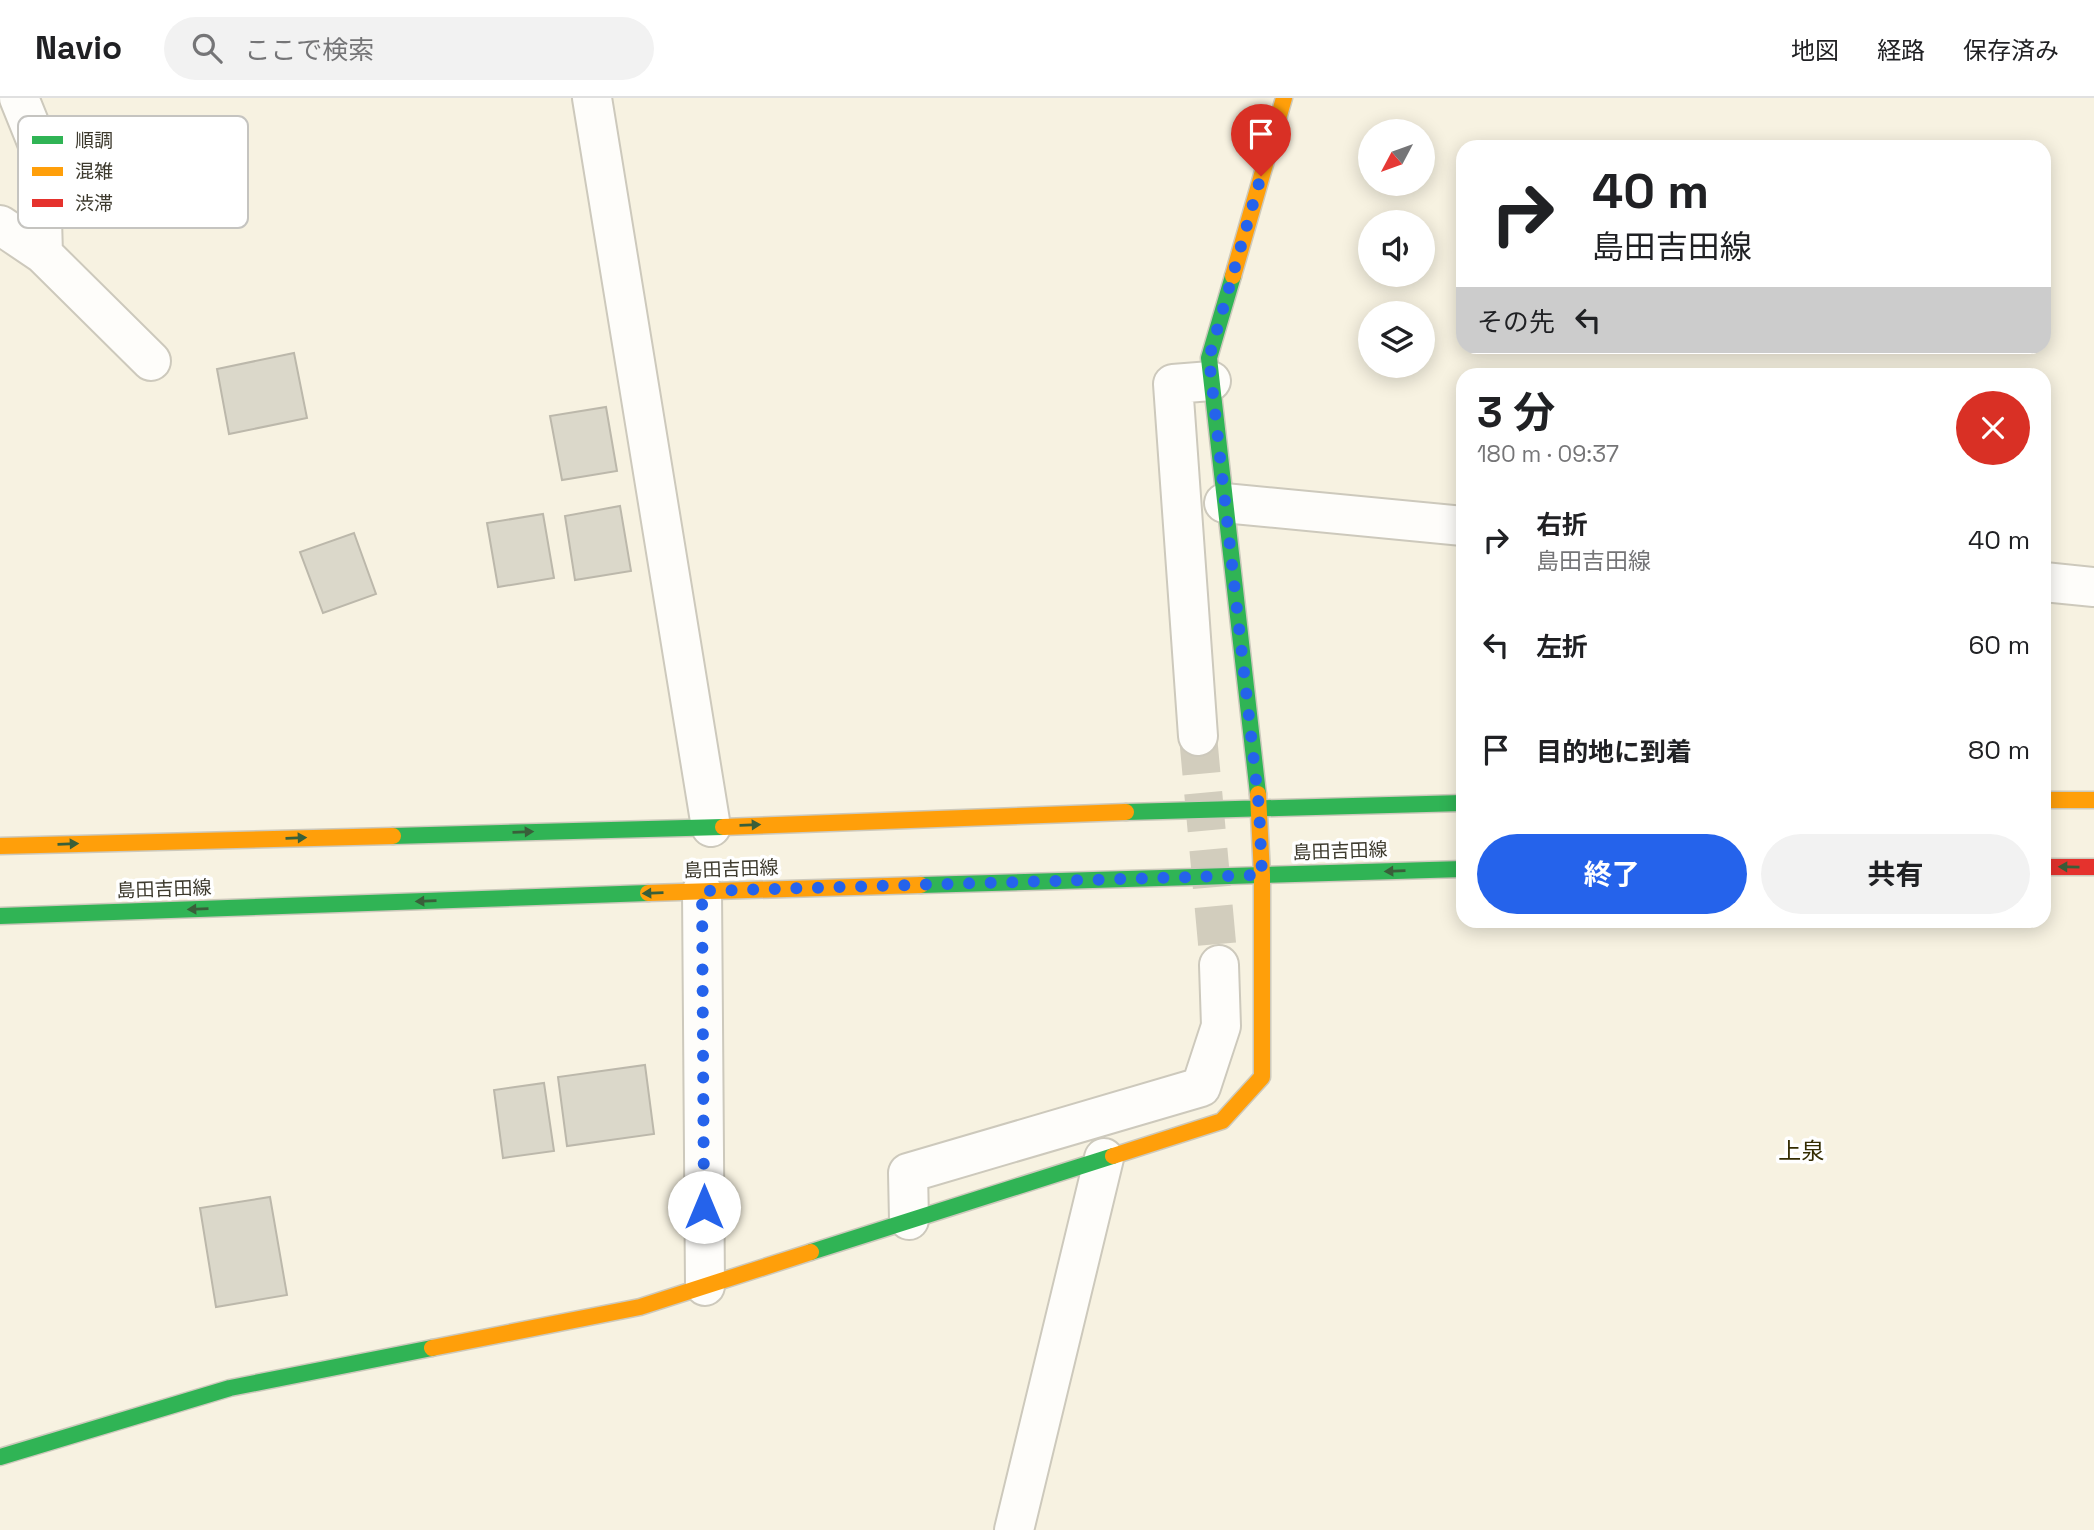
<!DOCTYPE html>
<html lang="ja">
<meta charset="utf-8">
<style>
body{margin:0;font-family:"Space Grotesk","Noto Sans JP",sans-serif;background:#f2f2f2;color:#202124;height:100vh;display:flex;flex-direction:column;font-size:26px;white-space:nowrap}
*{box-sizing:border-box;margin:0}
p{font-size:23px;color:#757577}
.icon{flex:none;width:38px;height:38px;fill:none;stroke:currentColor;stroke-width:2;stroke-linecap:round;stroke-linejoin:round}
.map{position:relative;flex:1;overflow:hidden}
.drawer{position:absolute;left:1456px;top:270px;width:595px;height:560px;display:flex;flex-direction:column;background:#fff;border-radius:21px;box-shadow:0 4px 18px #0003}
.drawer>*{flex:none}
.banner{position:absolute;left:1456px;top:42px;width:595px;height:214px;border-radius:21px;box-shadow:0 4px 18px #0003;background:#fff;color:#202124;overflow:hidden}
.needle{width:46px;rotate:229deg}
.buttons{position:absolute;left:1358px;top:21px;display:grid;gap:14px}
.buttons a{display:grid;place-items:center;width:77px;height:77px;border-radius:50%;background:#fff;box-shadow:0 4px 18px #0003;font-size:35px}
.pin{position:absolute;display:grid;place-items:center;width:60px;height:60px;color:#fff;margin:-72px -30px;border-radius:50% 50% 50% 0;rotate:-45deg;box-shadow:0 0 7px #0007}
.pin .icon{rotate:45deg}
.me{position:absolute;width:77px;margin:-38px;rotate:0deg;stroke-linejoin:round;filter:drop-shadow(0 0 5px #0008)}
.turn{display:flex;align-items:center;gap:24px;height:147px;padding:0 21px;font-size:32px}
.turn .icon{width:91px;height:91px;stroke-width:2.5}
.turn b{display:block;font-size:49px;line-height:60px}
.then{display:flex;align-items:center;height:66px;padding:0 21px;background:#0003;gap:14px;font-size:26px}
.round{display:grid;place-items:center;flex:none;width:74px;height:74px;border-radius:37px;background:#f2f2f2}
.headline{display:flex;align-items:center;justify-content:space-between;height:119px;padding:0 21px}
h1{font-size:42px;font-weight:700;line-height:52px}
.button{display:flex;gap:14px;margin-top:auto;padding:14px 21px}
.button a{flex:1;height:80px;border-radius:42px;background:#2563eb;color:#fff;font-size:28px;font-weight:700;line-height:80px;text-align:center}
.button a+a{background:#f2f2f2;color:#202124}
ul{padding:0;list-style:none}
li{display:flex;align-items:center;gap:21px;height:105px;padding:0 21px}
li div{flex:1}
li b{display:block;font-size:26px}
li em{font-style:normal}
header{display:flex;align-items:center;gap:42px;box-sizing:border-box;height:98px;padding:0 35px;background:#fff;border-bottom:2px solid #e0e0e0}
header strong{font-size:33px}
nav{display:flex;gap:38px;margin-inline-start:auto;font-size:24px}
.search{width:490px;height:63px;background:#f2f2f2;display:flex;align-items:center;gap:18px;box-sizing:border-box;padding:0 24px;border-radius:38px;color:#757577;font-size:26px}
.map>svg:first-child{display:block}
.building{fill:#dbd8ca;stroke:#bcb8ab;stroke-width:2}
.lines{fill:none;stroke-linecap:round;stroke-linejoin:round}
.street-tunnel{stroke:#d2cdbd;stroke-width:38;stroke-dasharray:38 19;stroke-linecap:butt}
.street-casing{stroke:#cdc9bc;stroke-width:42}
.fast-casing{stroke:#cdc9bc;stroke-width:19}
.slow-casing{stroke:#cdc9bc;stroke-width:19}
.jam-casing{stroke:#cdc9bc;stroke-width:19}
.street{stroke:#fefdfa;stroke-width:38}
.fast{stroke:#30b455;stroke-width:16}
.slow{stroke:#ff9f0a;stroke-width:16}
.jam{stroke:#e5322d;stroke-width:16}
.oneway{fill:#395f3a}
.route{stroke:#2563eb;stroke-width:12;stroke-dasharray:0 21.6}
.labels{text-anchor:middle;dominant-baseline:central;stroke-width:7;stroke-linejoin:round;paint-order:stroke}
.street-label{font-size:19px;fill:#3d3a2e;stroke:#fff}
.quarter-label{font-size:23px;fill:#342c00;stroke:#fff}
.key{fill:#fff;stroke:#c5c4c0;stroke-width:2}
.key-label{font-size:19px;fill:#3d3a2e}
</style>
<header>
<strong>Navio</strong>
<div class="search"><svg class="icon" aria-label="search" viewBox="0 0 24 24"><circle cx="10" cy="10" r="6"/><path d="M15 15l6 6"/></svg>ここで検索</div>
<nav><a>地図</a><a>経路</a><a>保存済み</a></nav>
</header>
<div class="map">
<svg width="2094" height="1432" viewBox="0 0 2094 1432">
<rect width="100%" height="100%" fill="#f7f2e1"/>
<path class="building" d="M294,255L307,320L229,336L217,271Z
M606,309L617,373L562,382L550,318Z
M620,408L631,473L575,482L565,418Z
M543,416L554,480L498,489L487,425Z
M354,435L376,496L323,515L300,454Z
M645,967L654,1036L567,1048L558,979Z
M544,985L554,1053L503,1060L494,992Z
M270,1099L287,1197L216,1209L200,1110Z"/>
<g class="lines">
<path class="street-tunnel" d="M1198,638L1219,867"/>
<defs>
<path id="street" d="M19,0L40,52L43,156
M592,0L711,729
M0,127L43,156L151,263
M1224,405L1463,428
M2044,484L2094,489
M1198,638L1173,286L1211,283
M702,793L705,1188
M909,1122L908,1075L1201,989L1221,928L1219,867
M1014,1432L1104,1060"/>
<path id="fast" d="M1233,178L1209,260L1258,696
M1126,714L1463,705
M393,738L723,729
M921,787L1463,771
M0,818L648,795
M811,1154L1113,1058
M0,1359L230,1290L432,1250"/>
<path id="slow" d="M1233,178L1284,0
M2044,702H2094
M723,729L1126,714
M0,748L393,738
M648,795L921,787
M1113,1058L1222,1023L1262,979V777L1258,696
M432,1250L640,1209L811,1154"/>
<path id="jam" d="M2044,769H2094"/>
</defs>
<use href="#street" class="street-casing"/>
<use href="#fast" class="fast-casing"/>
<use href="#slow" class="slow-casing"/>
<use href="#jam" class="jam-casing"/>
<use href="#street" class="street"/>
<use href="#fast" class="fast"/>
<use href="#slow" class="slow"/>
<use href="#jam" class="jam"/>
</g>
<defs><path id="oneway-solid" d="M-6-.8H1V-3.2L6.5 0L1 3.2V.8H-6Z" transform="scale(1.75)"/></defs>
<g class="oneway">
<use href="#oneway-solid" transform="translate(750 727) rotate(-2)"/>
<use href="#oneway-solid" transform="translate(523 734) rotate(-2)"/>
<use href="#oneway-solid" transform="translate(296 740) rotate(-2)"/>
<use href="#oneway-solid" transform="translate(68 746) rotate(-2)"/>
<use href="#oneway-solid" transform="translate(2069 769) rotate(-179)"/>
<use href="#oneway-solid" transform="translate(1395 773) rotate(178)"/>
<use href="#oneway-solid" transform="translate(653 795) rotate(178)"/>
<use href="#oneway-solid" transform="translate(426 803) rotate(178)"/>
<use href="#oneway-solid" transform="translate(198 811) rotate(178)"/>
</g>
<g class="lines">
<path class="route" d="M704,1109L702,793L1262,777L1259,709L1209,260L1261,78"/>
</g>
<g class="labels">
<g class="street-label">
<text transform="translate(1340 753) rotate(-2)">島田吉田線</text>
<text transform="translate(731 771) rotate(-2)">島田吉田線</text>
<text transform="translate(164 791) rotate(-2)">島田吉田線</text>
</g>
<g class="quarter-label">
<text x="1801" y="1053">上泉</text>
</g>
</g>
<rect x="18" y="18" width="230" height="112" rx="10" class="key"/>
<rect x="32" y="38" width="31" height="8" fill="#30b455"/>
<rect x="32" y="69" width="31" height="9" fill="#ff9f0a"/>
<rect x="32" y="101" width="31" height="8" fill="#e5322d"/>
<g class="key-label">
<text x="75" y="49">順調</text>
<text x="75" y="80">混雑</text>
<text x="75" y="112">渋滞</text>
</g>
</svg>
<div class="buttons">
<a><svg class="needle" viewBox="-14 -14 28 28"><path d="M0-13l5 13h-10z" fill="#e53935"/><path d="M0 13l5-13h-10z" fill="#757577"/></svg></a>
<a><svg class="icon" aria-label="sound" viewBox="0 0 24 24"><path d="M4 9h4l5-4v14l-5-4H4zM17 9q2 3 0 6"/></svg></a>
<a><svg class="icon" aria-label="layers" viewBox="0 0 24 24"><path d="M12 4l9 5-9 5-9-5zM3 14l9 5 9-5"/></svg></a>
</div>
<div class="pin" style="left:1261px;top:78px;background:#d93025"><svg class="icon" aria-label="arrive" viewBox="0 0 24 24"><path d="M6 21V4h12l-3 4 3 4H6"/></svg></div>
<svg class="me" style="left:704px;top:1109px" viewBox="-20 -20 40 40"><circle r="19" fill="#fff"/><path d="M0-13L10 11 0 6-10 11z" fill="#2563eb"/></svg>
<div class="banner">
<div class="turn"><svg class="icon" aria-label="right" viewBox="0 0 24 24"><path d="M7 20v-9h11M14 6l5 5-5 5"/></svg><div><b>40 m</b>島田吉田線</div></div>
<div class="then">その先<svg class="icon" aria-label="left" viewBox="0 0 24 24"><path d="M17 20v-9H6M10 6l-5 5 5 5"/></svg></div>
</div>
<section class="drawer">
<div class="headline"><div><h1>3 分</h1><p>180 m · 09:37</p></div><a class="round" style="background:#d93025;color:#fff"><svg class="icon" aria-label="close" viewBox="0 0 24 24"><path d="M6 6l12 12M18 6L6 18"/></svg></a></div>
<ul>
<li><svg class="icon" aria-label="right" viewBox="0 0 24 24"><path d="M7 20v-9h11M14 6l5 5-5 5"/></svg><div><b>右折</b><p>島田吉田線</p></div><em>40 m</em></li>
<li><svg class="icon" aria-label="left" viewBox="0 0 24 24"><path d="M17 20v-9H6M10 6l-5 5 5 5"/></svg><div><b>左折</b></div><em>60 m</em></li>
<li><svg class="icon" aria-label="arrive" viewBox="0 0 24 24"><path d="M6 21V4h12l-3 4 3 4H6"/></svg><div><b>目的地に到着</b></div><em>80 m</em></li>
</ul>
<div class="button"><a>終了</a><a>共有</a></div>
</section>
</div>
